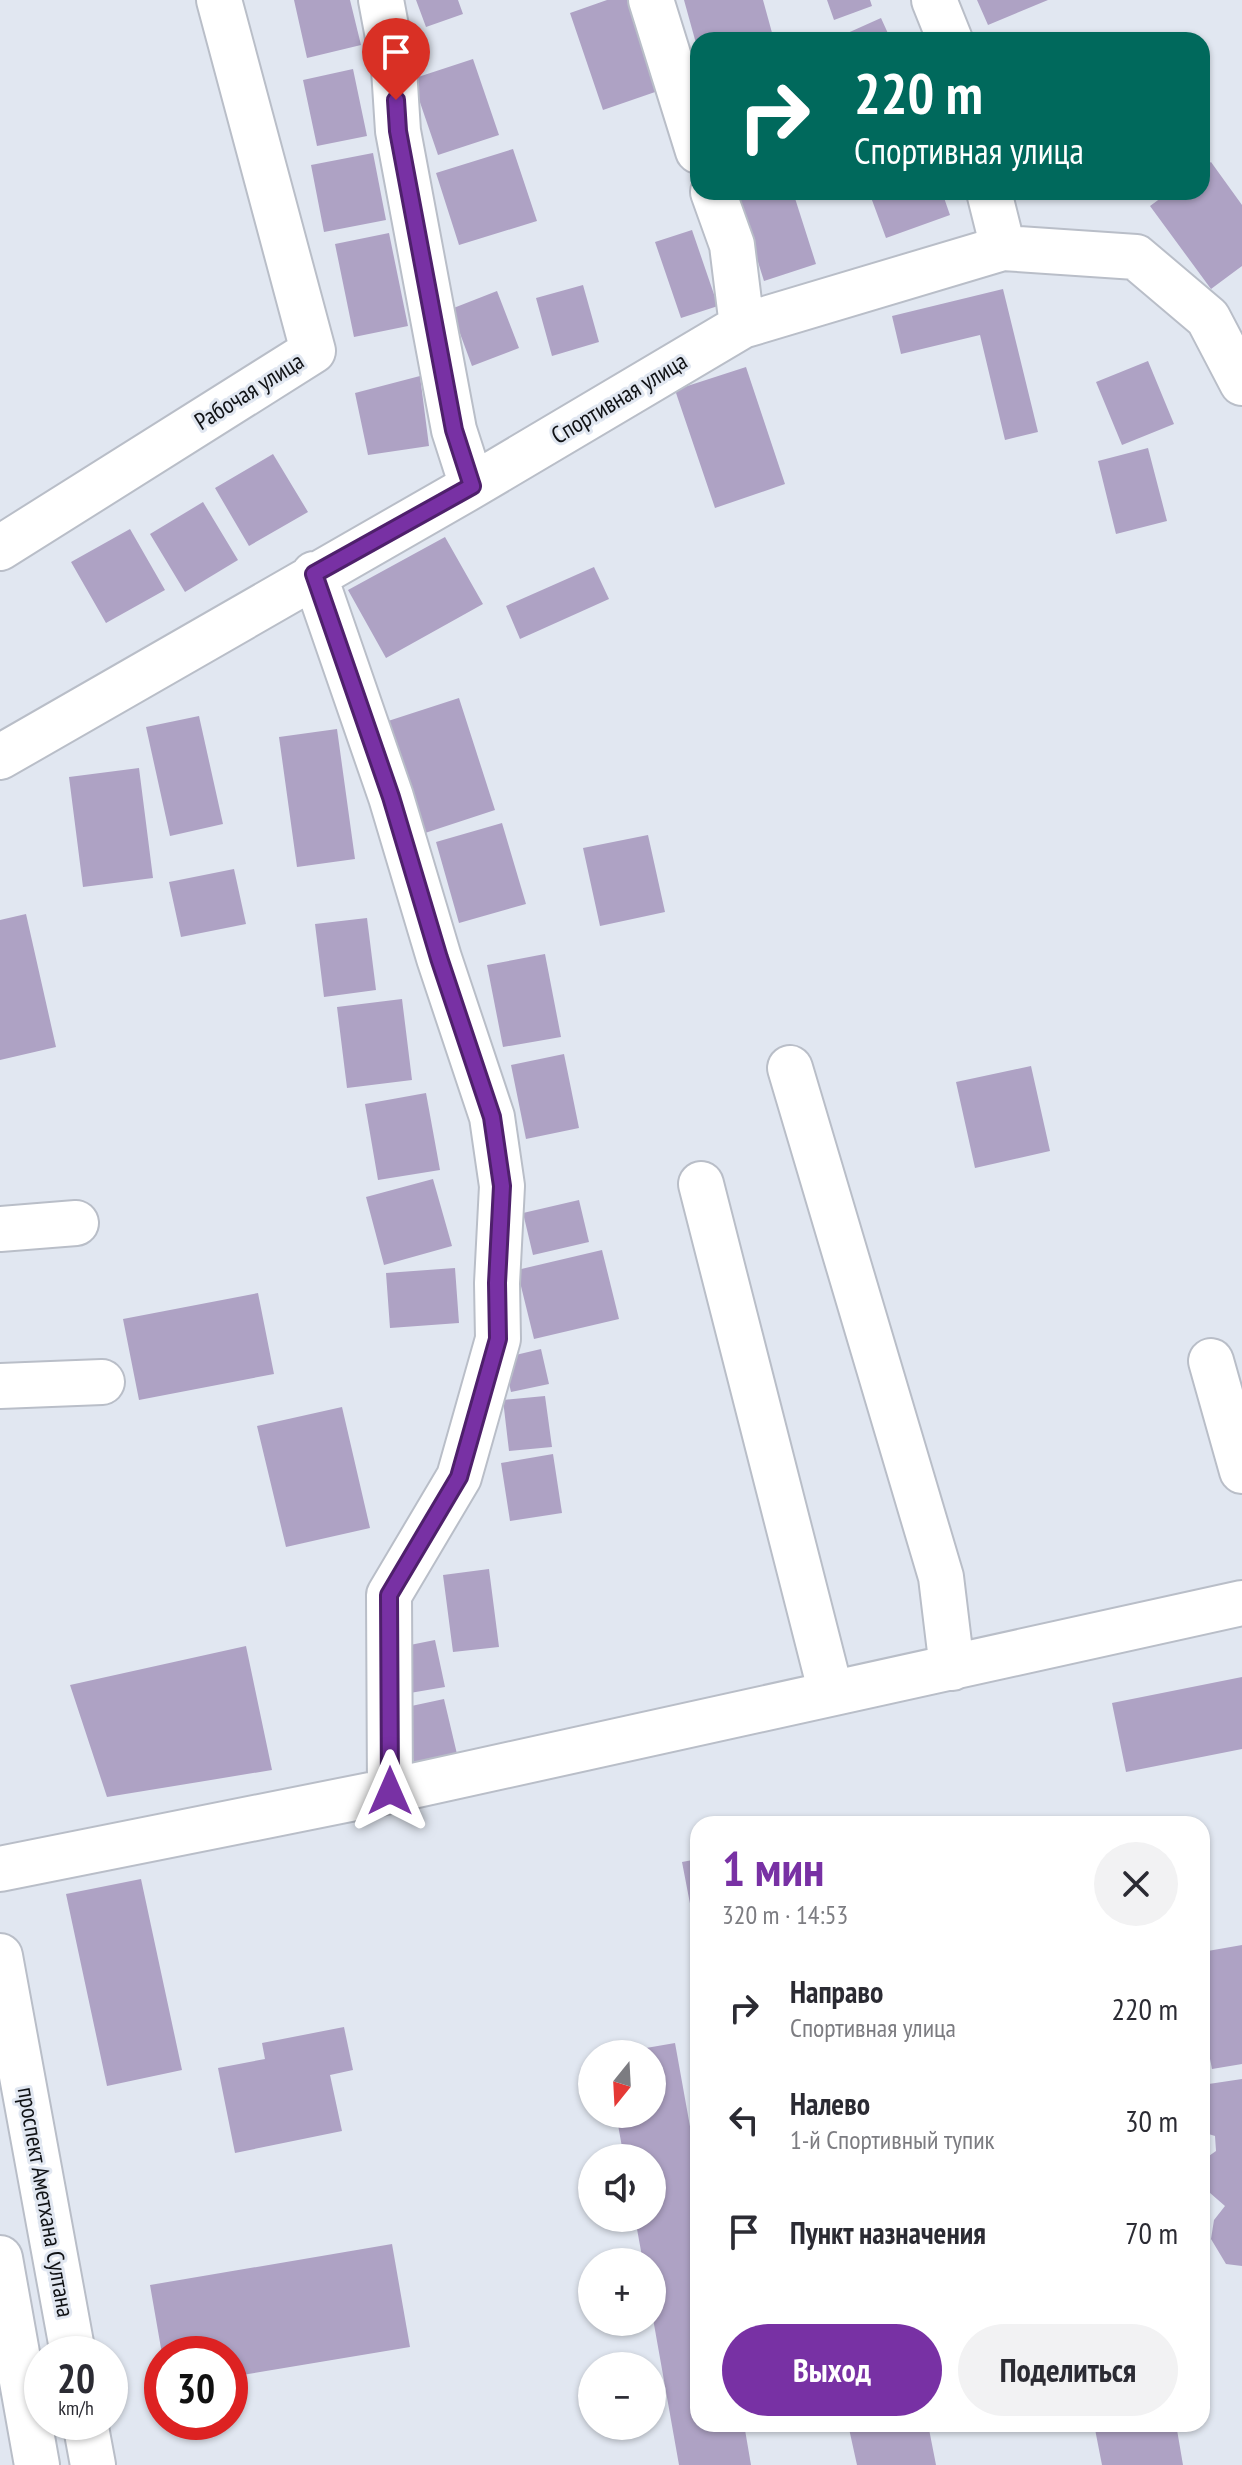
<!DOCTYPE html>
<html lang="ru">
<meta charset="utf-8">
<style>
body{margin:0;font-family:"PT Sans Narrow",sans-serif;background:#f2f2f3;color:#2b2b33;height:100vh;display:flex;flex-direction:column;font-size:30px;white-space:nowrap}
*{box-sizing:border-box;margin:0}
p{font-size:26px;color:#7c7c81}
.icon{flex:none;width:44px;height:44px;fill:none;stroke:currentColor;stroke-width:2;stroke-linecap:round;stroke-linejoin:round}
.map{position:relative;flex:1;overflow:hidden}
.drawer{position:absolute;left:690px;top:1816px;width:520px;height:616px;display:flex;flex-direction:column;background:#fff;border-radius:24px;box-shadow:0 2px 6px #0004}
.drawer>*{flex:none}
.guide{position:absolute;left:690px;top:32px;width:520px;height:168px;border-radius:24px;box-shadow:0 2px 6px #0004;background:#00695c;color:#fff;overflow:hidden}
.needle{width:52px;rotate:198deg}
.tools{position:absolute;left:578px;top:2040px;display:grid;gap:16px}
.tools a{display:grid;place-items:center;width:88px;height:88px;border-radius:50%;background:#fff;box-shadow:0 2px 6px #0004;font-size:40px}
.speed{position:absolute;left:24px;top:2336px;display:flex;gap:16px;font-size:40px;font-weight:700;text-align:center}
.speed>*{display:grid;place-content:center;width:104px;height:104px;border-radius:50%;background:#fff;box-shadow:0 2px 6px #0004;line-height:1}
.speed small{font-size:20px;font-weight:400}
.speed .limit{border:12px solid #d22;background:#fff;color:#111}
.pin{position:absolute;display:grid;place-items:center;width:68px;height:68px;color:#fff;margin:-82px -34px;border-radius:50% 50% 50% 0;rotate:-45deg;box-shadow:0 0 8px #0007}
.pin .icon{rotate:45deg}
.me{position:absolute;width:88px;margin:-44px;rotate:0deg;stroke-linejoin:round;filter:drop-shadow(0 0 6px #0008)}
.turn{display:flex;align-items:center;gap:28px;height:168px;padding:0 32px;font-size:36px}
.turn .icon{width:104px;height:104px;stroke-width:2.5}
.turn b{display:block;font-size:56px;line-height:68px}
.round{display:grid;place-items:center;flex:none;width:84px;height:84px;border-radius:42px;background:#f2f2f3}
.summary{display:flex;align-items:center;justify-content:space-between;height:136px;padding:0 32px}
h1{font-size:48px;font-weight:600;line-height:60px;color:#7831a4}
.action{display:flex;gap:16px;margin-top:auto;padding:16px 32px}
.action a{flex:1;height:92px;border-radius:48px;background:#7831a4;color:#fff;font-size:32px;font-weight:600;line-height:92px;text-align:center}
.action a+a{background:#f2f2f3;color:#2b2b33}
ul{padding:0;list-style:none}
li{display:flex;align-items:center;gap:24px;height:112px;padding:0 32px}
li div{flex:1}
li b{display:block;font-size:30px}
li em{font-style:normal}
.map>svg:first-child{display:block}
.building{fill:#aea2c4}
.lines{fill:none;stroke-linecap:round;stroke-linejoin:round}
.minor-casing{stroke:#b9bec8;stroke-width:48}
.major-casing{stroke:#b9bec8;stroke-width:48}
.minor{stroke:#fff;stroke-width:44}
.major{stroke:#fff;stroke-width:44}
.route-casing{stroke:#4e206b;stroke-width:20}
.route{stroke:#7831a4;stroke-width:14}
.labels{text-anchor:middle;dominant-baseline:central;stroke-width:6;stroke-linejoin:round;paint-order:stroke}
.street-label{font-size:24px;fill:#101215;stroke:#e1e7f1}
</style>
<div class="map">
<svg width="1242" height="2465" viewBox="0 0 1242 2465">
<rect width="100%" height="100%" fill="#e1e7f1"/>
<path class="building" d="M294,0H350L361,45L307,58Z
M416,0H458L463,14L426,27Z
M607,0H627L658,91L603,110L570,13Z
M684,0H763L774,40H698L697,47Z
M827,0H870L872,6L834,20Z
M977,0H1048L988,25Z
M881,18L891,40H845L843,35Z
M473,59L499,135L438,155L412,79Z
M353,69L367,136L317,146L303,80Z
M513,149L537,221L459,245L436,173Z
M373,153L386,220L324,232L311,165Z
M1211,162L1242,205V266L1211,289L1150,206L1169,192H1202V168Z
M736,192H793L816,264L764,281Z
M869,192H942L950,215L886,238Z
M692,230L718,306L681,318L655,242Z
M389,233L408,326L354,337L335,244Z
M583,285L599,342L552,356L536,298Z
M1003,289L1038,432L1005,440L980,335L901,354L892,316Z
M497,291L519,348L472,366L451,309Z
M1148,361L1174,424L1122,445L1096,382Z
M746,367L785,484L715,508L675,390Z
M420,376L429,446L368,455L355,393Z
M1148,448L1167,521L1116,534L1098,461Z
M273,454L308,512L249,546L215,488Z
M203,502L238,560L185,592L150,534Z
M130,529L165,590L106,623L71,562Z
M445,537L483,604L386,658L348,590Z
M594,567L609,599L520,639L506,606Z
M459,698L495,810L422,834L385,722Z
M199,716L223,824L170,836L146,727Z
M337,729L355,859L297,867L279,737Z
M139,768L153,878L83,887L69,777Z
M502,823L526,904L459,923L436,842Z
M648,835L665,912L600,926L583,848Z
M234,869L246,924L181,937L169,882Z
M26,914L56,1047L0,1060V920Z
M367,918L376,990L324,997L315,924Z
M545,954L561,1037L503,1047L487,965Z
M402,999L412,1080L347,1088L337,1007Z
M564,1054L579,1128L526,1139L511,1065Z
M1031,1066L1050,1151L975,1168L956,1082Z
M426,1093L440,1170L378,1180L365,1104Z
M433,1179L452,1246L384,1265L366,1197Z
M579,1200L589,1242L533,1255L523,1213Z
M602,1250L619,1319L534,1339L517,1270Z
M455,1268L459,1323L390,1328L386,1273Z
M258,1293L274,1374L139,1400L123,1319Z
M541,1349L549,1384L511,1392L503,1358Z
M545,1396L552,1447L509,1451L503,1400Z
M342,1407L370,1528L286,1547L257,1426Z
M553,1454L562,1513L510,1521L501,1463Z
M489,1569L499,1647L453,1652L443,1575Z
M435,1640L445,1687L404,1694L395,1648Z
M246,1646L272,1770L107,1797L70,1685Z
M1242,1677V1749L1126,1772L1112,1703Z
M444,1699L457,1754L414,1763L402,1708Z
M698,1859V1940H697L682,1862Z
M141,1879L182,2070L107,2086L66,1894Z
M1242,1945V2064L1212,2069L1202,2018V1952Z
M344,2027L353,2070L330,2075L342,2131L235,2153L218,2068L265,2059L262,2043Z
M675,2043L698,2171V2424H744L751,2465H679L652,2313V2262H643L635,2218H652V2158H624L616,2114H652V2054L623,2052Z
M1242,2079V2266L1226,2264L1211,2239L1214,2220L1225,2206L1202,2186V2166L1206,2158L1216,2151L1215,2136L1202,2132V2085Z
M392,2244L410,2347L230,2377V2354H162L150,2285Z
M848,2424H928L936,2465H857Z
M1094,2424H1176L1183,2465H1102Z"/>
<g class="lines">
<defs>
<path id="minor" d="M381,0L394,69L398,131L454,430L472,486
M651,0L698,151
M934,0L950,40
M713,192L732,245L742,326
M989,192L1003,248
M0,548L313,351L219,0
M314,574L391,797L439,958L492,1117L502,1186L497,1283L498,1339L459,1477L389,1595L390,1791
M0,757L472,486L742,326L1003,248L1136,257L1208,318L1242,383
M790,1068L941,1577L952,1668
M701,1184L831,1693
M0,1229L76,1223
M1211,1361L1242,1471
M0,1386L102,1382
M0,1869L390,1791L1242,1603"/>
<path id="major" d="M0,1956L73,2354
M0,2258L37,2465
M85,2422L93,2465"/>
</defs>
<use href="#minor" class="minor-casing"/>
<use href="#major" class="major-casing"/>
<use href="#minor" class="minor"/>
<use href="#major" class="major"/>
</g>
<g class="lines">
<defs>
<path id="route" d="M390,1791L389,1595L459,1477L498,1339L497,1283L502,1186L492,1117L439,958L391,797L314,574L472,486L454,430L398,131L396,100"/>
</defs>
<use href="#route" class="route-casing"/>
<use href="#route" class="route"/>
</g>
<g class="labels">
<g class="street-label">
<text transform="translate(249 391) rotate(-32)">Рабочая улица</text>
<text transform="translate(619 398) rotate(-31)">Спортивная улица</text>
<text transform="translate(46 2202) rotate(80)">проспект Аметхана Султана</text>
</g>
</g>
</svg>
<div class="tools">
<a><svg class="needle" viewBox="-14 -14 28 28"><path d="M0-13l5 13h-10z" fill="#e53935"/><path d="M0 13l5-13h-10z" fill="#7c7c81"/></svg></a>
<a><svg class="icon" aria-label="sound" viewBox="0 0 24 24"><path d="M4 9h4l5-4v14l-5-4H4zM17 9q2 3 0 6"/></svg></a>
<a>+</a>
<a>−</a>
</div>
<div class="speed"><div>20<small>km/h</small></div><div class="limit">30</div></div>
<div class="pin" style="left:396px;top:100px;background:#d93025"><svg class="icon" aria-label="arrive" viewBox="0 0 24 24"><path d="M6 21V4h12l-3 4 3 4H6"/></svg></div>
<svg class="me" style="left:390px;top:1791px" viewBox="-20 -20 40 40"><path d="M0-17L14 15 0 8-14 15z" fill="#7831a4" stroke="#fff" stroke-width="4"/></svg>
<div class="guide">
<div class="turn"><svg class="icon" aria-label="right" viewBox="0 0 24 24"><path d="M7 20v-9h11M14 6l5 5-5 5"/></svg><div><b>220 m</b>Спортивная улица</div></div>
</div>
<section class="drawer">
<div class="summary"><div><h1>1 мин</h1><p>320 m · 14:53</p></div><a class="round"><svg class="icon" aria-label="close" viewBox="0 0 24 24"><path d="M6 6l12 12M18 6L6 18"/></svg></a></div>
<ul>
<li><svg class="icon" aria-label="right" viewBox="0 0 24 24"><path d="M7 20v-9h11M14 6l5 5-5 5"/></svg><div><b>Направо</b><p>Спортивная улица</p></div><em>220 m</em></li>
<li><svg class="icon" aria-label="left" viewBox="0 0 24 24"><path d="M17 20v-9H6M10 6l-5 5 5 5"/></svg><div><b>Налево</b><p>1-й Спортивный тупик</p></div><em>30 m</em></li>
<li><svg class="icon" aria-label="arrive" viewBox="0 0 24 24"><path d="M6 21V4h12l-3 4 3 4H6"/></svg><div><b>Пункт назначения</b></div><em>70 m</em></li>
</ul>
<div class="action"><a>Выход</a><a>Поделиться</a></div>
</section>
</div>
